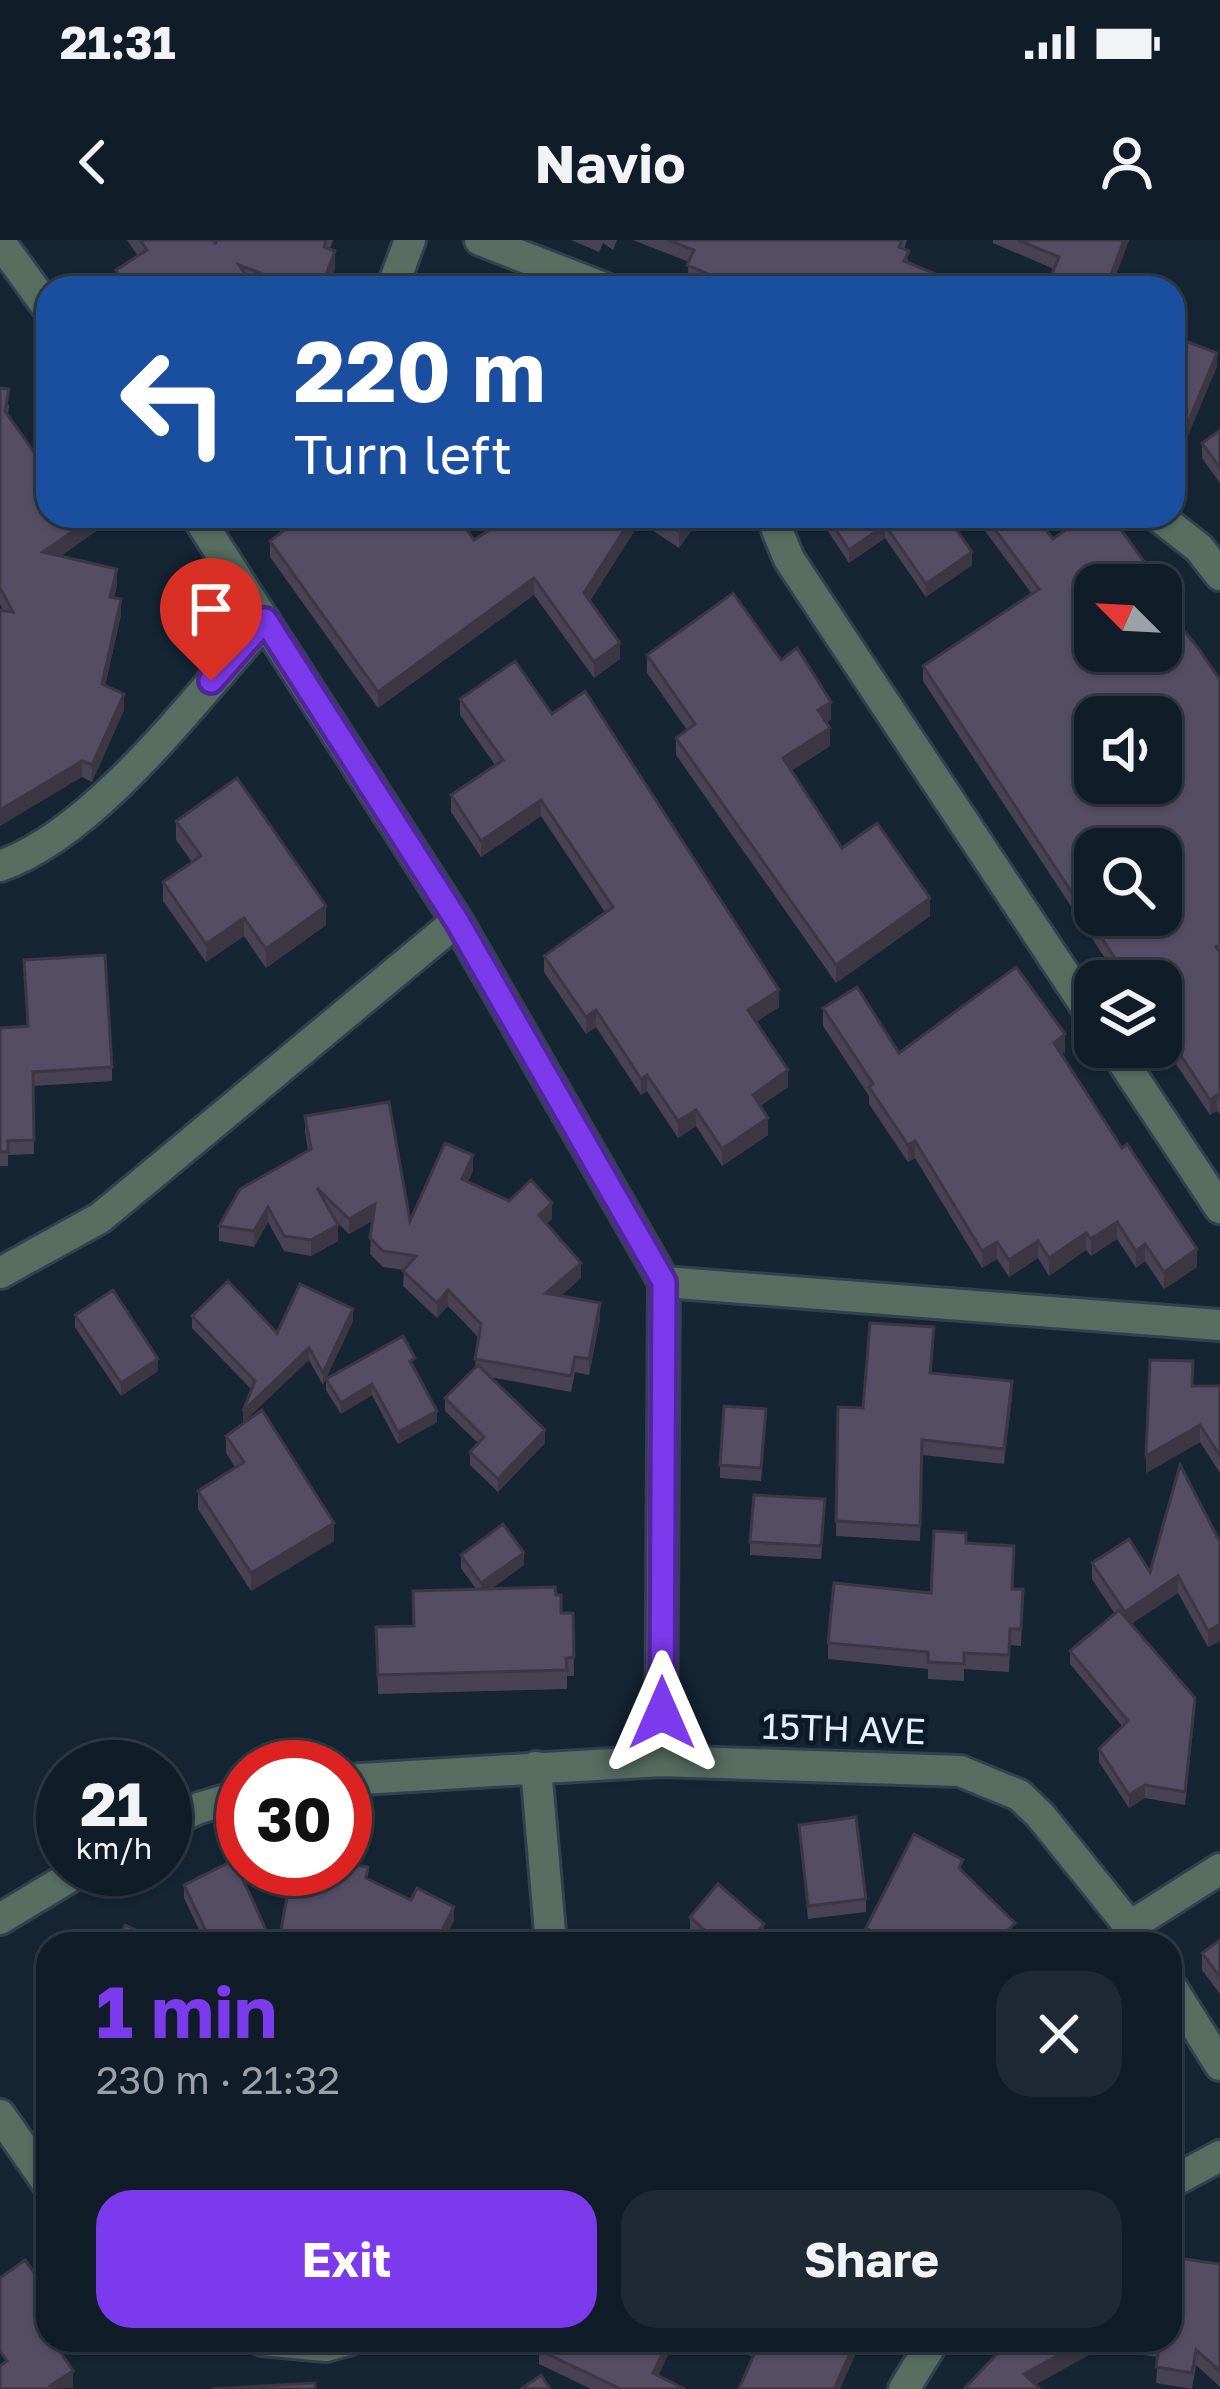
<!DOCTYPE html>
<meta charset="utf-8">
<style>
body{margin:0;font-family:"Golos Text",sans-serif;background:#1e2933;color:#f1f3f6;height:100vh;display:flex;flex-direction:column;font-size:45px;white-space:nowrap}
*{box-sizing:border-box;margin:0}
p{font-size:39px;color:#9ca1a7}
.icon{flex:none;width:66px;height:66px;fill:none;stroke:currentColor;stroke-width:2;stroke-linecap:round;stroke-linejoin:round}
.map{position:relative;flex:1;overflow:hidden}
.details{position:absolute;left:36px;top:1692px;width:1146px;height:420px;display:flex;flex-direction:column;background:#101c27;border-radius:36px;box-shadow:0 3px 9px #0004,0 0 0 3px #303a44}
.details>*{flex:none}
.hud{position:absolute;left:36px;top:36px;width:1149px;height:252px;border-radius:36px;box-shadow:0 3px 9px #0004,0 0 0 3px #303a44;background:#1a4fa0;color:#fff;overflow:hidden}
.needle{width:78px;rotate:294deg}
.controls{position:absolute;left:1074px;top:324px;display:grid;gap:24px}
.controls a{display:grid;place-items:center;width:108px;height:108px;border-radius:24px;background:#101c27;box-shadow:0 3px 9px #0004,0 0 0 3px #303a44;font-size:60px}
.speed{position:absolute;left:36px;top:1500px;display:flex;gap:24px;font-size:60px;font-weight:700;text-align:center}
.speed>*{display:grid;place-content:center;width:156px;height:156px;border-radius:50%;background:#101c27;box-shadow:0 3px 9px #0004,0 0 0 3px #303a44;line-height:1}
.speed small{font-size:30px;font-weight:400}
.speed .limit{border:18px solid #d22;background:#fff;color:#111}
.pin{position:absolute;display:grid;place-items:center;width:102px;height:102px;color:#fff;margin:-123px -51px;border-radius:50% 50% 50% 0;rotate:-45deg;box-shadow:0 0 12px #0007}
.pin .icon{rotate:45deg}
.me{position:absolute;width:132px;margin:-66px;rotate:0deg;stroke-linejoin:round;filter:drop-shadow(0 0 9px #0008)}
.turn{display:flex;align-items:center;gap:42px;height:252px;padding:0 60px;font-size:54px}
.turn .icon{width:156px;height:156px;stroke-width:2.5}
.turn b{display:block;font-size:84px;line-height:102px}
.round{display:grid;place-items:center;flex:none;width:126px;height:126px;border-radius:36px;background:#1e2933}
.head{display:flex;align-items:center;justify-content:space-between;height:204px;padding:0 60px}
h1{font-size:72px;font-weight:700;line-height:90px;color:#7c3aed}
.action{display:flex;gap:24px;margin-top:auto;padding:24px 60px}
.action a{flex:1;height:138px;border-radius:36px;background:#7c3aed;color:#fff;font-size:48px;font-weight:700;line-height:138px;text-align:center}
.action a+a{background:#1e2933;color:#f1f3f6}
.status{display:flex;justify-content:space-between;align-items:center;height:84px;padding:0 60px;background:#101c27;direction:ltr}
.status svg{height:33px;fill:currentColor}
header{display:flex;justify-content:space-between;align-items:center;height:156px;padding:0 60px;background:#101c27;font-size:54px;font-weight:700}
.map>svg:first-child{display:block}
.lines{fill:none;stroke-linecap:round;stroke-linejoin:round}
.street-casing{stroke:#324150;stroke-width:36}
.street{stroke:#576e61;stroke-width:30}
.wall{fill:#494255}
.shaded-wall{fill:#3c3645}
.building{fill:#554d63;stroke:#3c3645;stroke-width:3;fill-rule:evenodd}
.route-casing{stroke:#51269a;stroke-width:30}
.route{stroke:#7c3aed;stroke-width:21}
.labels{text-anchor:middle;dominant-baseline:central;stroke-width:10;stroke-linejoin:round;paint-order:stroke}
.street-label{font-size:36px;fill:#e6f0fb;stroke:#0b1b2a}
</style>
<div class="status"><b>21:31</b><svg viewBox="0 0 49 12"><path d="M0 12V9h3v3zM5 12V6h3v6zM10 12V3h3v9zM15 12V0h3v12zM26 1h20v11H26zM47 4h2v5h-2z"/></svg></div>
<header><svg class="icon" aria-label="back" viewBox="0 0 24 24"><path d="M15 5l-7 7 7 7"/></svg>Navio<svg class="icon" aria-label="person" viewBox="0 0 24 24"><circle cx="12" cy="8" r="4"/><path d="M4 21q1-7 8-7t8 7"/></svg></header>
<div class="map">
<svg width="1220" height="2149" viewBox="0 0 1220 2149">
<rect width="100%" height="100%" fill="#152534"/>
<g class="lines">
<defs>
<path id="street" d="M480,0L604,48
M0,2L48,68
M392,48L410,0
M197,276L457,681L664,1042L661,1521
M777,276V290L789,319L1095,780
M1158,276L1199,308L1220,335
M0,626C96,593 196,457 265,381
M1113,807L1220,968
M0,1033L100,978L457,681
M664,1042L1220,1085
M536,1527L551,1704
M345,1540L661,1521L960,1531L1019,1555L1040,1575L1144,1704
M165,1584L199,1568L243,1555
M0,1679L83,1629
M1132,1685L1220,1629
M1170,1745L1220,1825
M0,1875L48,1944
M1170,1943L1220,1916
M262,2100L326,2106L348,2100
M904,2149L934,2100"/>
</defs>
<use href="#street" class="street-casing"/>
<use href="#street" class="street"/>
</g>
<path class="wall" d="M127,0H333L330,9L335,29L327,48H116V30L138,16Z
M571,0H617L613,10L603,3L599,12Z
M633,0H907L904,9L909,23L960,48H709L687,39L689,22Z
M993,0H1129L1111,48L1054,29L993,3Z
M0,148L9,166L8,174L36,215L103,276V286L61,316L117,345L114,358L121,375L105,446L124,470L92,542L82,537L0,364Z
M1220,190V243L1202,218V203Z
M511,276H701L679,308L640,282L590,361L620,419L594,438L534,355L378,468L270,317V301L474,300Z
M818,276H947L972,325L926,357L885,298L849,323Z
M985,276L1053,299L1159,345H1095L1220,440V874L1217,871L1210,875L1176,824L1167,830L1151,807H1161V741H1120L923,441V426L1032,354L985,291Z
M647,415L781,420L831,479L826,483L830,506L791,531L842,608L930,676L836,743L676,515V498L687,490L647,433Z
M460,459L552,474L779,767L756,782L788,847L760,866L768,895L722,926L696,886L678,898L647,851L641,855L596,787L586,794L544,732V716L605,672L541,576L481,617L451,572V555L495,525L460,475Z
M176,581L326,685L266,728L244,696L206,722L163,661V642L192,622L176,600Z
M823,768L899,813L1065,812L1061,815L1197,1027L1164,1049L1145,1021L1136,1028L1117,999L1091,1016L1086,1010L1049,1036L1038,1018L1009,1037L997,1019L982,1028L915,918L908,922L869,864V856L823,786Z
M0,788L112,827V841L33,846L34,914L8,915V926H0Z
M305,876L410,981L473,931L468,941L552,979L547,983L581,1038L561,1056L600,1079L589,1135L575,1132L571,1152L490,1137L545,1203L498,1252L470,1225V1212L478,1203L445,1171V1158L475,1127L479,1098L448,1066L437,1078L403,1046L404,1030L383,1027L370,1014L372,981L349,994L335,980L338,1001L311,1016L284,1011L268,982L254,1007L219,1001V986L308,910L305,892Z
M75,1075L158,1131L121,1156L75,1087Z
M192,1076L277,1093L353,1081L323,1145L309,1120L252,1150L192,1088Z
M934,1102L931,1133L1012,1156L1004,1224L922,1215L920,1301L836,1296L838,1167L863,1168Z
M415,1129L437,1182L398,1204L372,1155L341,1174L326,1150V1139Z
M1193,1146H1220V1233L1200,1202L1146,1233Z
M766,1182L761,1241L720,1238V1225Z
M226,1196L334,1301L251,1351L198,1269V1251L235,1227L226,1213Z
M825,1272L821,1319L750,1315V1302Z
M1220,1302V1401L1208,1407L1178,1353L1131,1384L1195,1471L1185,1565L1145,1558L1129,1568L1099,1522V1509L1122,1486L1070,1424V1411L1115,1374L1092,1339V1323L1150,1332Z
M966,1303L1013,1349H1023L1021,1406L1010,1405L1009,1432L964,1429V1441L928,1439V1429L828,1419V1403L931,1353Z
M461,1315L524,1325L491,1349L556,1355L561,1373H573L574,1436H567V1449L378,1454L376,1387L413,1386L476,1349L461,1328Z
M799,1585L866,1659V1672L808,1679Z
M963,1632L1021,1704L866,1703V1688Z
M368,1639L454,1680L442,1704L281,1703V1690Z
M184,1645L267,1704H206L184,1658Z
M690,1677L764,1697L758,1704H706L690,1690Z
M1220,1700V1754L1202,1730V1713Z
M1220,2024V2147L1196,2125L1192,2149L1156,2143L1158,2117L1127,2113V2100H1170Z
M675,2100L658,2136L685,2149H591L539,2124V2110Z
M715,2100H867L861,2111L858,2109L753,2117Z"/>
<path class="shaded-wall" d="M1124,0H1129L1111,48H1106Z
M335,11V29L327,48H321Z
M1217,113V127L1173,231V218Z
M95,276H103V286L43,328V312Z
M633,276H640V282L584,370V353Z
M690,276H701L679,308V292Z
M885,285V298L849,323V310Z
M972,312V325L926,357V344Z
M117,329V345L110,373V357Z
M534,338V355L378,468V452Z
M121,359V375L102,460V444Z
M620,403V419L594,438V422Z
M124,454V470L92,542V525Z
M831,462V479L818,488V470Z
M830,488V506L783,536V518Z
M82,521V537L0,586V570Z
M541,560V576L481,617V601Z
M930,658V676L836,743V725Z
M326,666V685L266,728V709Z
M244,678V696L206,722V704Z
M779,750V767L748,787V770Z
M596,770V787L586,794V777Z
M1065,794V812L1054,820V803Z
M1176,808V824L1167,830V815Z
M788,830V847L753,871V855Z
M647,835V851L641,855V839Z
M1217,855V871L1210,875V860Z
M696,870V886L678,898V881Z
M768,878V895L722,926V909Z
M915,901V918L908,922V905Z
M473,915V931L462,954V939Z
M552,963V979L539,990V975Z
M375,964V979L349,994V979Z
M268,967V982L254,1007V991Z
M1117,982V999L1091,1016V999Z
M338,985V1001L311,1016V1000Z
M1086,993V1010L1049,1036V1018Z
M1038,1001V1018L1009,1037V1020Z
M997,1002V1019L982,1028V1011Z
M1145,1004V1021L1136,1028V1011Z
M1197,1009V1027L1164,1049V1032Z
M581,1023V1038L546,1069V1053Z
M448,1050V1066L437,1078V1063Z
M600,1063V1079L589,1135V1119Z
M353,1069V1081L323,1145V1133Z
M309,1108V1120L243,1183V1171Z
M158,1119V1131L121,1156V1143Z
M1012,1141V1156L1004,1224V1209Z
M372,1144V1155L341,1174V1163Z
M437,1171V1182L398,1204V1192Z
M1200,1185V1202L1146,1233V1216Z
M545,1190V1203L498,1252V1239Z
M334,1283V1301L251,1351V1333Z
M524,1313V1325L481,1356V1343Z
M1178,1336V1353L1125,1388V1372Z
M1220,1384V1401L1208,1407V1391Z
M1145,1545V1558L1129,1568V1555Z
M454,1667V1680L442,1704H435Z
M764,1684V1697L758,1704H747Z
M267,1692V1704H242Z
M48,2064V2081L36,2090V2073Z
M669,2100H675L653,2147V2133Z
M856,2100H858V2109L840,2149H834Z
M1086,2100H1107V2105L1028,2149L1024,2134Z
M73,2131V2148L50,2149V2146Z"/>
<path class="building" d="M140,0H213L216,4L215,0H326L324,7L335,11L321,48H300L239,25L254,48H173L168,40L157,48H128L116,30L147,10Z
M668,0H902L899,7L909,11L904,21L960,44L958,48H741L687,25L694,10Z
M1018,0H1124L1106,48H1046L1059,17Z
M1173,96L1217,113L1173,218Z
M0,148L9,149L5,171L36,215L48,207V276H95L43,312L117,329L110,357L121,359L102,444L124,454L92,525L82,521L0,570V370L13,372L0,348Z
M1220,190V228L1202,203Z
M303,276H457L474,300L511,276H633L584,353L620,403L594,422L534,338L378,452L270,301Z
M655,276H690L679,292Z
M827,276H947L972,312L926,344L885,285L849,310Z
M985,276H1036L1053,299L1085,276H1111L1159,342L1156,345H1095V411H1161V362L1198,408L1220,440V705L1216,707L1220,712V859L1217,855L1210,860L1176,808L1167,815L1161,806V741H1130L923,426L1039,349ZM1095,477H1161V543H1095ZM1095,609H1161V675H1095Z
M733,353L781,420L797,408L831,462L818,470L830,488L783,518L842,608L877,583L930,658L836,725L676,498L695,484L647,415Z
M515,421L552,474L585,451L779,750L748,770L788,830L753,855L768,878L722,909L696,870L678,881L647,835L641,839L596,770L586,777L544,716L613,667L541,560L481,601L451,555L503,520L460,459Z
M237,538L326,666L266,709L244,678L206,704L163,642L201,616L176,581Z
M105,715L112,827L33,832L34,900L8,901V912H0V788L28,786L24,720Z
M1016,727L1065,794L1054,803L1122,908L1127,904L1197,1009L1164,1032L1145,1004L1136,1011L1117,982L1091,999L1086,993L1049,1018L1038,1001L1009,1020L997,1002L982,1011L915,901L908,905L869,847L873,844L823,768L857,747L899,813Z
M389,862L410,981L445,903L473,915L462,939L509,961L531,940L552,963L539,975L581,1023L546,1053L600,1063L589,1119L575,1117L571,1136L475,1119L481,1084L448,1050L437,1063L403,1031L416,1016L383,1011L370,998L375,964L349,979L317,948L338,985L311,1000L284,996L268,967L254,991L219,986L240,949L311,909L305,876Z
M228,1041L277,1093L300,1044L353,1069L323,1133L309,1108L243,1171L255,1141L192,1076Z
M113,1050L158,1119L121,1143L75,1075Z
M870,1083L934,1087L930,1133L1012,1141L1004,1209L922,1200L920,1286L836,1281L838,1167L863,1168Z
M403,1096L415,1118L410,1121L437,1171L398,1192L372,1144L341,1163L326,1139Z
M1150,1120L1193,1121L1192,1146H1220V1216L1200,1185L1146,1216Z
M478,1125L545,1190L498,1239L470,1212L484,1197L445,1158Z
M724,1166L766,1169L761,1228L720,1225Z
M262,1170L334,1283L251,1333L198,1251L244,1222L226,1196Z
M1180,1225L1220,1302V1384L1208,1391L1178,1336L1125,1372L1092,1323L1129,1299L1150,1332Z
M754,1255L825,1259L821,1306L750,1302Z
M503,1284L524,1313L481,1343L461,1315Z
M934,1291L966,1293V1303L1014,1306L1012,1349H1023L1021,1389H1010L1009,1415L964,1413V1424L928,1422V1412L828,1403L834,1343L931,1353Z
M555,1347L556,1355H561V1373H573L574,1417L566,1418L567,1430L378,1435L376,1387L414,1386L413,1351Z
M1119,1370L1195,1458L1185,1552L1145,1545L1129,1555L1099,1509L1128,1481L1070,1411Z
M856,1577L866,1659L808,1666L799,1585Z
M914,1594L963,1620L959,1628L1015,1683L1007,1691L1021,1704H899L866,1688Z
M234,1620L267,1692L242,1704H212L184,1645Z
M345,1623L368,1627L366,1638L411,1660L417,1648L454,1667L435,1704H349L343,1701L281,1690L292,1629H345Z
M718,1644L764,1684L747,1704H720L690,1677Z
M125,1685L167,1704H117Z
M1220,1700V1737L1202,1713Z
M1170,2017L1220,2024V2131L1196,2110L1192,2133L1156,2127L1160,2102L1148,2100H1170Z
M25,2020L48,2052V2064L36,2073L48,2093V2100H53L73,2131L50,2146L52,2149H0V2126L7,2121L0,2111V2038Z
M544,2100H669L653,2133L685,2149H621L539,2110Z
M747,2100H856L834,2149H739L758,2105Z
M1010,2100H1086L1024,2134L1040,2149H964Z
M541,2135L550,2149H521Z
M315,2143V2149H211Z"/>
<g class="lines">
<defs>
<path id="route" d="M211,441L265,380L457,681L664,1042L662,1473"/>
</defs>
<use href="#route" class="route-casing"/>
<use href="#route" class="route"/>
</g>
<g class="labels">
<g class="street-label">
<text transform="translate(844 1488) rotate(2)">15TH AVE</text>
</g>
</g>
</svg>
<div class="controls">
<a><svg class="needle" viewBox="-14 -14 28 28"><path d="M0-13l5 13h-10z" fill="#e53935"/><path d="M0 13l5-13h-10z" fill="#9ca1a7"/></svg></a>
<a><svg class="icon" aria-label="sound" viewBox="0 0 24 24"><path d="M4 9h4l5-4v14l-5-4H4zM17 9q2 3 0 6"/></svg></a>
<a><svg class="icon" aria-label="search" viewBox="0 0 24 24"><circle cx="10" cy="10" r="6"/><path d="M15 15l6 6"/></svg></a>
<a><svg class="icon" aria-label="layers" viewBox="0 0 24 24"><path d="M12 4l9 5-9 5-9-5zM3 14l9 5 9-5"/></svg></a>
</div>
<div class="speed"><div>21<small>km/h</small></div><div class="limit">30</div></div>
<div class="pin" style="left:211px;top:441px;background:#d93025"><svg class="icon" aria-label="arrive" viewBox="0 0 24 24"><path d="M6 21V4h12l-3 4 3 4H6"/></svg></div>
<svg class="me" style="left:662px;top:1473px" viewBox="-20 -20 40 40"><path d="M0-17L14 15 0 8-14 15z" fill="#7c3aed" stroke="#fff" stroke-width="4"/></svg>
<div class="hud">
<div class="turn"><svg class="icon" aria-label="left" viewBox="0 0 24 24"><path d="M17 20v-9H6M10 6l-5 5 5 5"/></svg><div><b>220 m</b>Turn left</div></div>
</div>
<section class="details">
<div class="head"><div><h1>1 min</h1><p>230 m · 21:32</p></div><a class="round"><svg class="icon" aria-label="close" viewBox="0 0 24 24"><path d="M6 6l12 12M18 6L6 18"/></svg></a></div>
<div class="action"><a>Exit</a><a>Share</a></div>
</section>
</div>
